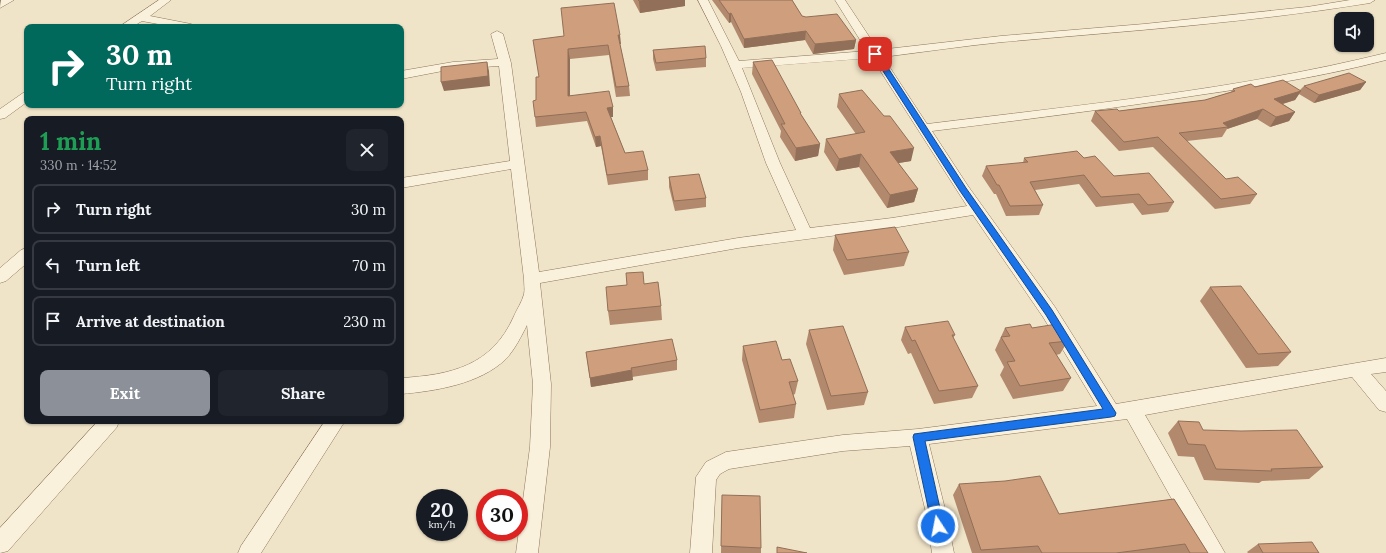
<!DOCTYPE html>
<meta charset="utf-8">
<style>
body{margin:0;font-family:Lora,serif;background:#20242c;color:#f1f3f6;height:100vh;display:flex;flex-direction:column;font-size:15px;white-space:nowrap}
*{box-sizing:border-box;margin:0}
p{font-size:13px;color:#9ea1a6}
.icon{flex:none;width:22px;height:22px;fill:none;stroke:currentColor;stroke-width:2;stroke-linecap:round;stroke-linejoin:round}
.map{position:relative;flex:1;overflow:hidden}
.panel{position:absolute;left:24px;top:116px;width:380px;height:308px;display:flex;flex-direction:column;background:#171b24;border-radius:8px;box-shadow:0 1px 3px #0004}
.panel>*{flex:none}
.hud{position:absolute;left:24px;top:24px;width:380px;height:84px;border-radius:8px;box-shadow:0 1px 3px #0004;background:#00695c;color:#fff;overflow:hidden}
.tools{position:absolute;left:1334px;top:12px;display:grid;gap:8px}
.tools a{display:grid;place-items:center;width:40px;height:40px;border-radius:8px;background:#171b24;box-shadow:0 1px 3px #0004;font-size:20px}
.speed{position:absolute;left:416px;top:489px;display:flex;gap:8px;font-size:20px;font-weight:700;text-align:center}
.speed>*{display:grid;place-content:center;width:52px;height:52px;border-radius:50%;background:#171b24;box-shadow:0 1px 3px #0004;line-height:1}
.speed small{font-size:10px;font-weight:400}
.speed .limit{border:6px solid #d22;background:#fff;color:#111}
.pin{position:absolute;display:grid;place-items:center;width:34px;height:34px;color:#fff;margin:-17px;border-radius:8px;box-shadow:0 2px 6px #0006}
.me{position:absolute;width:44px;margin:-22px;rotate:349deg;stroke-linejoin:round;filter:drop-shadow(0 0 3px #0008)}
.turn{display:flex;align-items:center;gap:14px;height:84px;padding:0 16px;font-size:18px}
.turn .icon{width:52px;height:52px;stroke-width:2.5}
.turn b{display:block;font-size:28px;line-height:34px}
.round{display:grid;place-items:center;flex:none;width:42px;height:42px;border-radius:8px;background:#20242c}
.summary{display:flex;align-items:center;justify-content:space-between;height:68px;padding:0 16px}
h1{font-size:24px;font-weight:700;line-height:30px;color:#1e9e55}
.cta{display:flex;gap:8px;margin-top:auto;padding:8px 16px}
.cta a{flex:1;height:46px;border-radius:8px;background:#8c9099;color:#fff;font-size:16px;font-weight:700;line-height:46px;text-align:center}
.cta a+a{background:#20242c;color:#f1f3f6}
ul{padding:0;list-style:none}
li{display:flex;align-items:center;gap:12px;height:50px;margin:0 8px 6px;padding:0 8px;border:2px solid #363941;border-radius:8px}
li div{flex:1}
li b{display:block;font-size:15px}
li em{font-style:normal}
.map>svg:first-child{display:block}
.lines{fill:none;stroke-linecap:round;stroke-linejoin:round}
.minor-casing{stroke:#8d765c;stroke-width:1}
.minor{fill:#faf1dc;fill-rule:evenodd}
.wall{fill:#b2896c}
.shaded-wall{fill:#916f58}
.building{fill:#cf9f7d;stroke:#916f58}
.route{fill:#1a73e8;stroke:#114b97}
</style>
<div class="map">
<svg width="1386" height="553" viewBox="0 0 1386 553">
<rect width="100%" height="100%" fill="#f0e4c8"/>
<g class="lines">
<defs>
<path id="minor" d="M1,0H14L0,8Z
M159,0H171L150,16L191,24L197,27H174L142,21L132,27H119Z
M698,0H708L739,61L867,51L835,0H845L878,50L1001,36L1144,24L1307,7L1350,0H1375L1370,3C1248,23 1126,31 1003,42C963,46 923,52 883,57L927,124C1080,105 1236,90 1386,53V60C1325,76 1262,86 1199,95C1110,109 1021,120 932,131L968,186L1055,307L1116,404L1386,358V372L1371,374L1386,391V412L1379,410L1352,377L1145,415L1225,553H1202L1127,419L929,444L946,513L954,553H932L926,513L910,446L843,451L729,469L720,474L716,480L712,553H690L696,477L706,462L726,452L843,435L918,429L1097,406L1043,317L973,215L892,228L738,248L540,283L551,384L550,447L538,553H516L530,447L533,384L527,325C521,337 515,349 506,359C480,384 436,391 401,394V378C451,375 492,366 514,316C517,309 522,302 524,294C525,290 524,284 524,279L511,169L401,188V178L510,161L499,66L453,69L401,79V71L453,62L498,59L491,34L497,31L503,34L511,63L539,272L738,238L796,230L766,163L741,92L721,46ZM872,58L967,206L892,218L810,228L780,163L742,68Z
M27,92V102L5,118L0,119V109L23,93Z
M27,248V263L6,281L0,283V268L21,250Z
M98,421H119L117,427L8,551L0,553V528Z
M325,421H345L261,553H238L241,546Z"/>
</defs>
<use href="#minor" class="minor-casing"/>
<use href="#minor" class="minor"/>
</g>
<path class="wall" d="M633,0H685V6L640,13Z
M712,0H792L802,16L856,40L854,49L813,54L805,40L744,48L731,22L729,23Z
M564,36L621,44H620L629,86L630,96L616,97L609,55L570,59V96L613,107V117H611L625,153L648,170V180L608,185L601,146L596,147L587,121L536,127L535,117L536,100L539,77Z
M653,50L706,58V67L656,71L653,59Z
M753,62L801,115L820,144L818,156L795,161L780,137L781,131L752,74Z
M1366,82L1360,90L1314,103L1299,94L1295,100L1283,104L1295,112L1289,121L1270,127L1257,119L1227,129L1222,137L1187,141L1226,179L1257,194L1250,204L1215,209L1153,147L1119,151L1091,121L1095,111H1119L1205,100L1231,92L1233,89L1255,87L1300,90L1304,86Z
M839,94L911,161L898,163L918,189L914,202L887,208L859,167L836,171L824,152L826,139L856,134L837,107Z
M1024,158H1084L1114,176L1174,202L1168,212L1142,215L1133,203L1096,207L1079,184L1035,190L1043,205L1039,215L1006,216L996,194H994L982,176L986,166L1023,163Z
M669,177L706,198V207L675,211L669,187Z
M835,235L909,252L904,266L844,275L833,250Z
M644,284L661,306L662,320L610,325L608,311Z
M1210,287L1291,352L1278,366L1246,368L1200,301Z
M905,327L955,335L953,338L978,386L972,398L934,404L911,353L908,354L901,340Z
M1005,328H1032L1068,341L1060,354L1056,355L1071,378L1063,391L1013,399L1000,375L1004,367L995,350Z
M809,330L868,392L864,405L827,410L806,344Z
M743,346L782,360L798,381L795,394L793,395L796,404L794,418L759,423L742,360Z
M586,352L677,360V370L632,377L633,380L591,387Z
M1178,421L1203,430L1323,467L1309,479L1262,481L1259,483L1204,480L1194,457L1178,456L1168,433Z
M959,484L1059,514L1174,499L1208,553H972L953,495Z
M722,495L761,548V553H721Z
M1258,544L1319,553H1248L1247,552Z"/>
<path class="shaded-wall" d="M648,0H685V6L640,13L639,1Z
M731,13V22L729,23V14Z
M806,31L805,40L744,48V39Z
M618,35H620L621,44H619Z
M856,40L854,49L813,54L815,44Z
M568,49L570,59V106L568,96Z
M487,62L489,71L490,86L444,91L441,82Z
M1366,82L1360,90L1314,103L1319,95Z
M1301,91L1295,100L1268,108L1274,99Z
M613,107V117H608L607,108Z
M1263,109L1257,119L1227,129L1228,127L1223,123Z
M1295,112L1289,121L1270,127L1276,117Z
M600,136L601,146L596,147L595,137Z
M820,144L818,156L795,161L796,148Z
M914,148L911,161L887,165L890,152Z
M861,154L859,167L836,171L839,159Z
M918,189L914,202L887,208L890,195Z
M632,370L633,380L591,387L590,378Z"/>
<path class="building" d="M638,0H648L639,1Z
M719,0H792L802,16L806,17L837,14L856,40L815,44L806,31L744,39L731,13L729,14Z
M614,3L620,35H618L629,86L616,87L608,45L568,49V96L609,91L613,107L607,108L625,153L643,151L648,170L607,175L600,136L595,137L586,112L535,117L533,101L536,100V77H539L533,40L564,36L561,8Z
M705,46L706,58L656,63L653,50Z
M772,60L801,113H800L820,144L796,148L781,124H785L753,62Z
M487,62L488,76L441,82V67Z
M1349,73L1366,82L1319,95L1304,86Z
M1283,80L1301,91L1274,99L1295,112L1276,117L1263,109L1223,123L1228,127L1179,133L1226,179L1238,177L1257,194L1221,199L1158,137L1124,142L1095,111L1117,109L1119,111L1205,100L1235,91L1233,89L1251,84L1255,87Z
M862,90L884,116H890L914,148L890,152L918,189L890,195L861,154L839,159L826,139L865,132L839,94Z
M1077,151L1084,158L1095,156L1114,176L1149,173L1174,202L1148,205L1139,194L1101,197L1084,175L1030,182L1043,205L1010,206L999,185H997L986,166L1028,162L1024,158Z
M699,174L706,198L674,201L669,177Z
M895,227L909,252L847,260L835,235Z
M643,272L644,284L658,282L661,306L608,311L606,287L627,285L626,273Z
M1241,286L1291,352L1258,354L1210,287Z
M948,321L955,335H952L978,386L939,391L915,340L912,341L905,327Z
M1030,324L1032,328L1057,324L1068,341L1049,343L1071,378L1020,386L1007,362L1015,361L1001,337L1010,336L1005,328Z
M843,326L868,392L831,396L809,330Z
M672,339L677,360L631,368L632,370L590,378L586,352Z
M776,341L782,360L790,359L798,381L789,382L796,404L760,410L743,346Z
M1178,421L1199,422L1203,430L1241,431L1297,430L1323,467L1271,469L1272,471L1216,469L1205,445L1188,444Z
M1040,476L1059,514L1174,499L1208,553H1190L1185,544L1116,553H1042L1038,546L981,550L959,484L1005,481Z
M722,495L760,496L761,548L721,546Z
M1312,542L1319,553H1263L1258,544Z
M777,547L807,553H777Z"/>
<path class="route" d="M875,52L879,54L966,188L1052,310L1116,413L1115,416L1111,417L925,441L944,526L942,530L938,532L934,530L932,526L913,437L914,434L1103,409L1046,315L960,191L872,54Z"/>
</svg>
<div class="tools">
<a><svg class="icon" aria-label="sound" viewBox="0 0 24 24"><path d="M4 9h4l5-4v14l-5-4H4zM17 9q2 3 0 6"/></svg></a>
</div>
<div class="speed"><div>20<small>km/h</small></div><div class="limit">30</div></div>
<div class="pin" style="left:875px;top:54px;background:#d93025"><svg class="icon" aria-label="arrive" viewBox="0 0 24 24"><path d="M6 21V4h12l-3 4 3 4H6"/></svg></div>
<svg class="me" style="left:938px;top:526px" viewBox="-20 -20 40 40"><circle r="17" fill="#1a73e8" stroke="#fff" stroke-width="3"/><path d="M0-11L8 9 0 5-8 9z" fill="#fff"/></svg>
<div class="hud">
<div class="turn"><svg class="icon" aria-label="right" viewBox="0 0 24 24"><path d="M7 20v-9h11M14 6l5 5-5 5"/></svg><div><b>30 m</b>Turn right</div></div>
</div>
<section class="panel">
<div class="summary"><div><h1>1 min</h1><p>330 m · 14:52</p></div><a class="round"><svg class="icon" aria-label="close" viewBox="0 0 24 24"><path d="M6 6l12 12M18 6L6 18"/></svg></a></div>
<ul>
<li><svg class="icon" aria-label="right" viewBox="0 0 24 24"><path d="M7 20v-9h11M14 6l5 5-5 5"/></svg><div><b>Turn right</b></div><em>30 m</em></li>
<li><svg class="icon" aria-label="left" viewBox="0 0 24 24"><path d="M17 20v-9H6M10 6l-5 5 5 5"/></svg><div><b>Turn left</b></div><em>70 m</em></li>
<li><svg class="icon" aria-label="arrive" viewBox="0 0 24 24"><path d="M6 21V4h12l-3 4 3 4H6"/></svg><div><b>Arrive at destination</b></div><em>230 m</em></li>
</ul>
<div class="cta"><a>Exit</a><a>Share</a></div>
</section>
</div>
